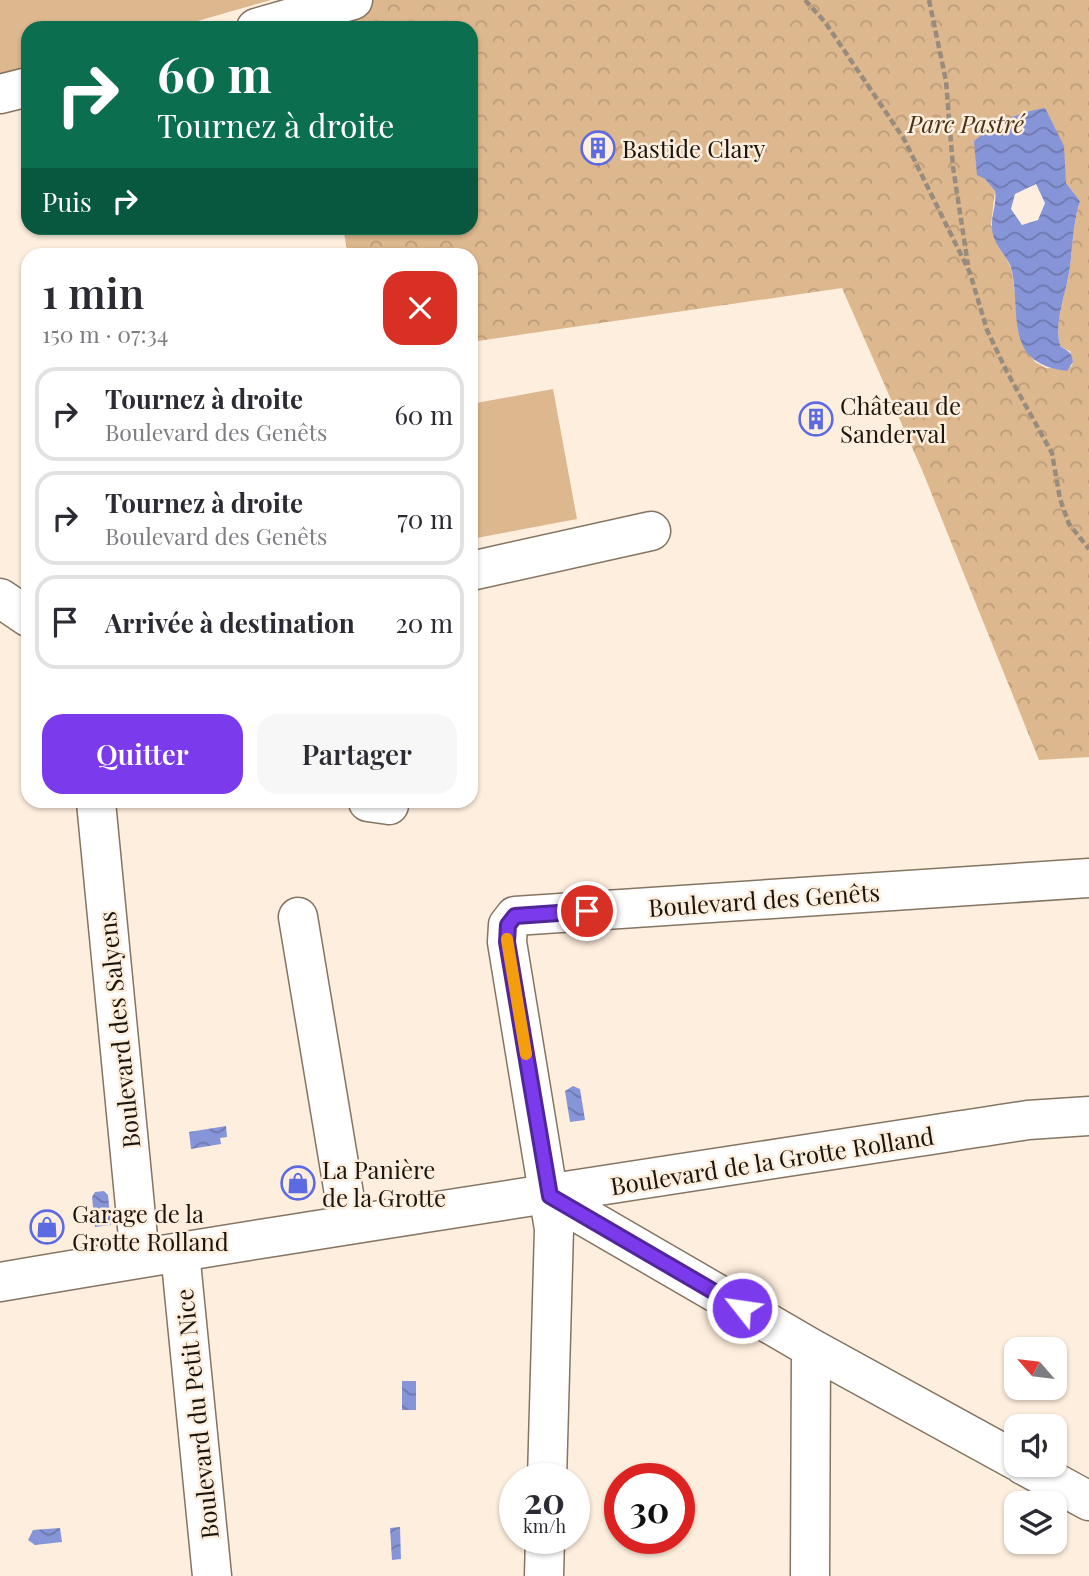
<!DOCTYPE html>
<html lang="fr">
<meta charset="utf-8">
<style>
body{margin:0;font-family:"Playfair Display",serif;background:#f7f7f7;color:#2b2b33;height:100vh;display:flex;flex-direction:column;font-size:26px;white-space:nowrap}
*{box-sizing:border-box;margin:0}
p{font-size:23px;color:#7c7c81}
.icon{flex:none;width:38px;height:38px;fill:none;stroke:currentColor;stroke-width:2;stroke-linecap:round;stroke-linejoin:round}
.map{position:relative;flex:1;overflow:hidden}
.panel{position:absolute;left:21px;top:248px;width:457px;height:560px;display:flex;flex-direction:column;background:#fff;border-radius:21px;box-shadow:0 2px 5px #0004}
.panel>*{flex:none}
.guide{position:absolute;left:21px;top:21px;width:457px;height:214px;border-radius:21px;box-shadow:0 2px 5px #0004;background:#0b6e4f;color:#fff;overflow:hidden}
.needle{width:46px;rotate:298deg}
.buttons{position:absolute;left:1004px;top:1337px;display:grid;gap:14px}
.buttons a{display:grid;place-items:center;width:63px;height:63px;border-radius:14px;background:#fff;box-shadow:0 2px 5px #0004;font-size:35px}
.speed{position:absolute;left:499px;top:1463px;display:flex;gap:14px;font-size:35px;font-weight:700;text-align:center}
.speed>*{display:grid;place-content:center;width:91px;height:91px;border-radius:50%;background:#fff;box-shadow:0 2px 5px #0004;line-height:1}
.speed small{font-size:18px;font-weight:400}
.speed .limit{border:10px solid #d22;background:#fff;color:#111}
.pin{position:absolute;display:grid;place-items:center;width:60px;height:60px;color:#fff;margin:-30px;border:4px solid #fff;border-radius:50%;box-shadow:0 2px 7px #0007}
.me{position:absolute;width:77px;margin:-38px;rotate:300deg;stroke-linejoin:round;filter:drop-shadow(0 0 5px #0008)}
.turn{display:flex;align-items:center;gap:24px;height:147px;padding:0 21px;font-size:32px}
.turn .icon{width:91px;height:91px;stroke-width:2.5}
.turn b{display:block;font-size:49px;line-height:60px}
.then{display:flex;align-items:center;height:66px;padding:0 21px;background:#0003;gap:14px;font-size:26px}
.round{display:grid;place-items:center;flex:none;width:74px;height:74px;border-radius:21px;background:#f7f7f7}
.headline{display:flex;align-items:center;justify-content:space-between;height:119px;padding:0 21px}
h1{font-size:42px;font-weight:600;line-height:52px}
.cta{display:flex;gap:14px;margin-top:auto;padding:14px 21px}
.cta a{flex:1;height:80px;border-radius:21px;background:#7c3aed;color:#fff;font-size:28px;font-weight:600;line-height:80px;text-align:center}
.cta a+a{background:#f7f7f7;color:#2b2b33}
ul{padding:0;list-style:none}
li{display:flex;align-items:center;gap:21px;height:94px;margin:0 14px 10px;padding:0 7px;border:4px solid #e1e1e2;border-radius:21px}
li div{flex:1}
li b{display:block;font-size:26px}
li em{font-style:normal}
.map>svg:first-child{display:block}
.green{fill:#ddb78e}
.forest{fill:url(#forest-crowns);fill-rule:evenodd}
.water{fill:url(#water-waves);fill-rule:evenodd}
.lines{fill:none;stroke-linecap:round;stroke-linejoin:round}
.minor-casing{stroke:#857461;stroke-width:41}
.path{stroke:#988c7f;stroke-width:4.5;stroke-dasharray:7 3.5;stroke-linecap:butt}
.minor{stroke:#fff;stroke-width:38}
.route-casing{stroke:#51269a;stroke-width:18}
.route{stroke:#7c3aed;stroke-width:12}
.slow{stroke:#f59e0b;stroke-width:12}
.labels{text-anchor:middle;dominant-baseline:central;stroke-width:5;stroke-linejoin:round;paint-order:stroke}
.park-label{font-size:24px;font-style:italic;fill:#483116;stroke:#feeedd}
.poi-label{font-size:24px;fill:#1b150d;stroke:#feeedd;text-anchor:start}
.street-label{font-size:24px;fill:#1b150d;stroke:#feeedd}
</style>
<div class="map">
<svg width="1089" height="1576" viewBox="0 0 1089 1576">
<defs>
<pattern id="forest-crowns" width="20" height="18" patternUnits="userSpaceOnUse" patternTransform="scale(1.75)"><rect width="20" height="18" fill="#ddb78e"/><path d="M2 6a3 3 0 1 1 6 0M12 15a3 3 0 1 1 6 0" fill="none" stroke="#bd9c79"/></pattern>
<pattern id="water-waves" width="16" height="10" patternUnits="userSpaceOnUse" patternTransform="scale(1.75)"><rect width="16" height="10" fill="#8695d8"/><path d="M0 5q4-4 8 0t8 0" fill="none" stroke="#6d78ae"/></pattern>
</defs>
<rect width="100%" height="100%" fill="#feeedd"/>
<path class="green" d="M0,0H271L173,28H28V69L0,77Z
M553,389L577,519L471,539V404Z"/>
<path class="forest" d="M370,0H1089V757L1039,760L922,470L842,288L471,342V256L348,255L343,228H471V28H331ZM1064,166L1066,183L1080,201C1073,223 1073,243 1070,266C1068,288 1052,326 1061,347L1070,351L1073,362L1071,367L1046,368L1035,362L1021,342L1012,271L991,225L995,191L985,179Z"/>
<path class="water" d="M1045,108L1064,146L1066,183L1080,201C1073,223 1073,243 1070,266C1068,288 1052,326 1061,347C1069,351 1072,353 1073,362L1067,371C1004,363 1021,318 1012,271C1008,255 993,246 992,228C991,215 997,204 995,191L985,179L977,175L974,141C997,122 1015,113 1045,108ZM1036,184L1045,203L1038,220L1022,225L1011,209L1015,194Z
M573,1086L580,1089L585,1120L570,1122L565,1091Z
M226,1126L227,1137L220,1138L221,1144L191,1149L189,1132Z
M104,1191L108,1195L111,1225L95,1227L92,1197L95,1192Z
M402,1381H416V1410H402Z
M400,1527L401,1559L392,1560L390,1528Z
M60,1528L62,1542L35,1545L28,1540L33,1530Z"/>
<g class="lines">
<defs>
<path id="minor" d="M256,28L353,0
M0,94L28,87
M471,571L651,531
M0,598L28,617
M96,802L140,1258
M368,802L389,805
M298,917L349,1224
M549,1196L811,1348L1017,1461
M180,1252L212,1576
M0,1282C342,1224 685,1173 1028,1120L1089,1116
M1023,1465L1089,1501
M547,1479L554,1229L507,942L508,925L515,916L1089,878
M544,1576L545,1538
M810,1576L811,1348"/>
</defs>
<use href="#minor" class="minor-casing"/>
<path class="path" d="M805,0L825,22L904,139L970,273L987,330L1007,372L1052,453L1060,499L1069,524L1089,549
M929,0L946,81L953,167L968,265"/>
<use href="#minor" class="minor"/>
</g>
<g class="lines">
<defs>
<path id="route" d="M587,911L515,916L508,925L507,942L550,1196L742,1308"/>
</defs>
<use href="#route" class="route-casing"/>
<use href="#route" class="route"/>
<path class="slow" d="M507,939L526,1054"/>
</g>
<defs>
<symbol id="building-ring" viewBox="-11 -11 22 22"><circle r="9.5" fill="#feeedd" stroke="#5c6be2" stroke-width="1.5"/><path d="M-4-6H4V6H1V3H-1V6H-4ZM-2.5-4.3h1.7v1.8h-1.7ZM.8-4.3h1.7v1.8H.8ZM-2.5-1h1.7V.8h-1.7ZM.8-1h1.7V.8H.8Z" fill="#5c6be2"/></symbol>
<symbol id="shop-ring" viewBox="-11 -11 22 22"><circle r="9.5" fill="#feeedd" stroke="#5c6be2" stroke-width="1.5"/><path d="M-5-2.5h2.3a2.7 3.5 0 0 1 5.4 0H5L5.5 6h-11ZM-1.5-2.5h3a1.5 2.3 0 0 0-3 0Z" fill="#5c6be2"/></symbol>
</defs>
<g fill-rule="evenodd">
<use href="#building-ring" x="579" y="129" width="38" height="38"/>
<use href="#building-ring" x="797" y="400" width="38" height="38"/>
<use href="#shop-ring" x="279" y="1164" width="38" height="38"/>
<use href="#shop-ring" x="28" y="1208" width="38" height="38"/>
</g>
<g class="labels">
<g class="park-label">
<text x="966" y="123">Parc Pastré</text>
</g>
<g class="poi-label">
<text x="622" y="148">Bastide Clary</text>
<text x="840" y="405">Château de<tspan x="840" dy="28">Sanderval</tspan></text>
<text x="322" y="1169">La Panière<tspan x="322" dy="28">de la Grotte</tspan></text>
<text x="72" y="1213">Garage de la<tspan x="72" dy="28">Grotte Rolland</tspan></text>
</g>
<g class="street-label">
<text transform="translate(764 899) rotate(-4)">Boulevard des Genêts</text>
<text transform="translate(118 1030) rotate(-96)">Boulevard des Salyens</text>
<text transform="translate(772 1160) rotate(-9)">Boulevard de la Grotte Rolland</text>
<text transform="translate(196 1414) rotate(-96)">Boulevard du Petit Nice</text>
</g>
</g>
</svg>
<div class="buttons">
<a><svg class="needle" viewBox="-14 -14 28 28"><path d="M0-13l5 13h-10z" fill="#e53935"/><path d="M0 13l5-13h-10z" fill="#7c7c81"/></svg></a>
<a><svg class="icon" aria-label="sound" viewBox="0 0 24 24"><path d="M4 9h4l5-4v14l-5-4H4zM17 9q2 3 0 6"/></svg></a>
<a><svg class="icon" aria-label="layers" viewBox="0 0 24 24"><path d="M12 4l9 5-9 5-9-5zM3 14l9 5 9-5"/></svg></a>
</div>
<div class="speed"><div>20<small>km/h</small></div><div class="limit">30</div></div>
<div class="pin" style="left:587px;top:911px;background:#d93025"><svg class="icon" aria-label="arrive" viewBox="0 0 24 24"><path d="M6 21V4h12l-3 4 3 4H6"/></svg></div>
<svg class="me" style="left:742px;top:1308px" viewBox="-20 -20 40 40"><circle r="17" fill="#7c3aed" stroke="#fff" stroke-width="3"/><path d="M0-11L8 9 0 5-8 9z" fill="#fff"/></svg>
<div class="guide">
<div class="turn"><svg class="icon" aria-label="right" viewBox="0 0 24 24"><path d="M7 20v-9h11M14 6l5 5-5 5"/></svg><div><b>60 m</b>Tournez à droite</div></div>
<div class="then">Puis<svg class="icon" aria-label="right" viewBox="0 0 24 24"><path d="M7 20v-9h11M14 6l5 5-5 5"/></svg></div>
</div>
<section class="panel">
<div class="headline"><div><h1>1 min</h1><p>150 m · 07:34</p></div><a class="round" style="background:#d93025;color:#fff"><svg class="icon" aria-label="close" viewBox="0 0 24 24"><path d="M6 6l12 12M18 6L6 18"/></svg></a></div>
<ul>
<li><svg class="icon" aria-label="right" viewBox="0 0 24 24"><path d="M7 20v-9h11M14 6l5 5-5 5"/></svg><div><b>Tournez à droite</b><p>Boulevard des Genêts</p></div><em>60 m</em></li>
<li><svg class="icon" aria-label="right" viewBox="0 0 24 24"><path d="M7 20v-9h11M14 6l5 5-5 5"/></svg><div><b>Tournez à droite</b><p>Boulevard des Genêts</p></div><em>70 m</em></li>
<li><svg class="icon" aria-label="arrive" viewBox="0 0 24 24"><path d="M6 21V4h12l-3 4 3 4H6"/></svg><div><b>Arrivée à destination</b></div><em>20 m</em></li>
</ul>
<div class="cta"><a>Quitter</a><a>Partager</a></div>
</section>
</div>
